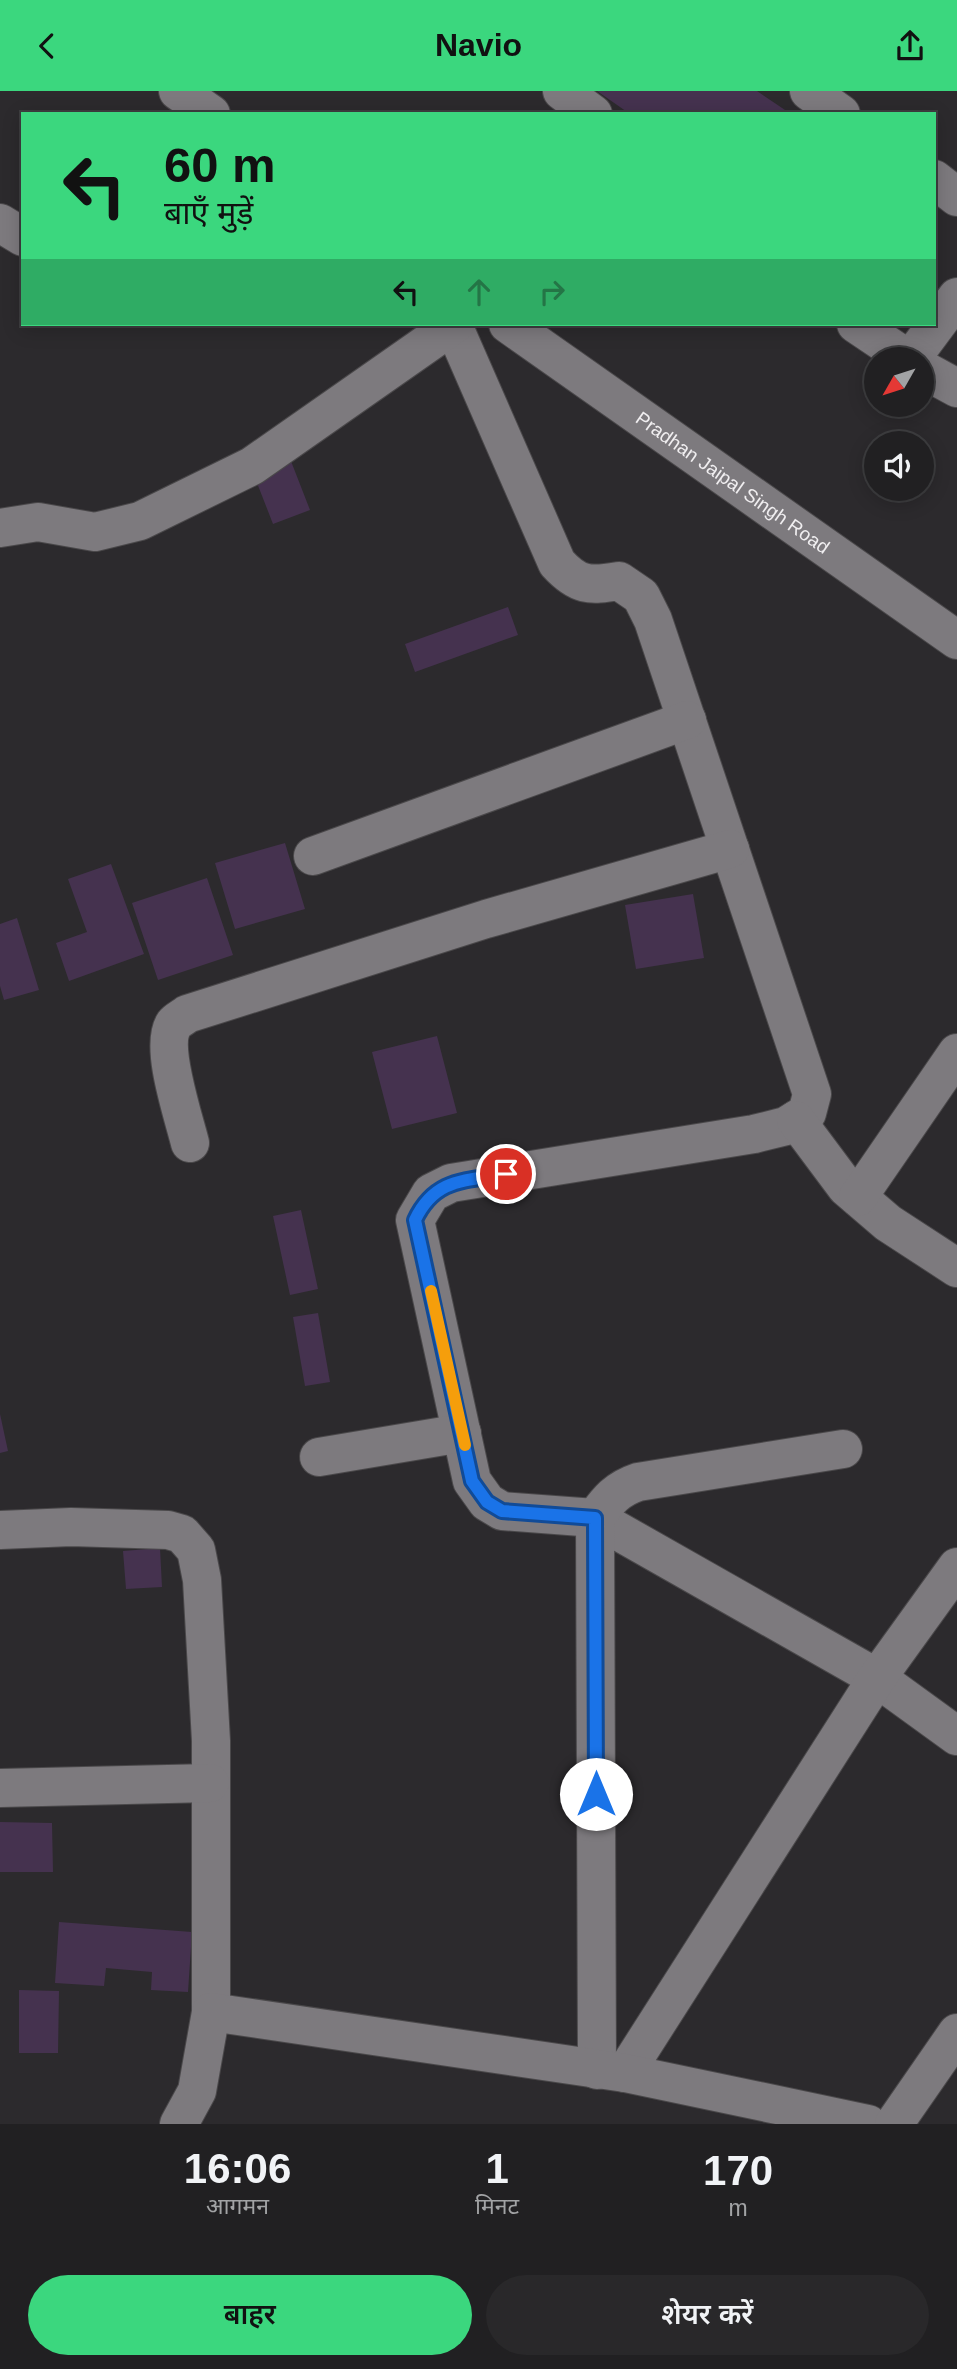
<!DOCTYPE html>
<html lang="hi">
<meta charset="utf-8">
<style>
body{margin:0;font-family:Helvetica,"Noto Sans Devanagari",sans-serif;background:#29282a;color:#f1f3f6;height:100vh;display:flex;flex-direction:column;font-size:26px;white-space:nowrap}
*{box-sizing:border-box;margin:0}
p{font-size:23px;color:#a2a3a5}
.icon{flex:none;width:38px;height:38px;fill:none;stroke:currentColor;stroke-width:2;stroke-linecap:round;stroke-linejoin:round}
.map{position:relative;height:2033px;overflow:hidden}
.panel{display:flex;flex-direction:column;background:#212022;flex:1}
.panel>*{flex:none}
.banner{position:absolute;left:21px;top:21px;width:915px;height:214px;border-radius:0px;box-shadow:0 4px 18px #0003,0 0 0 2px #3e3e40;background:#3bd77e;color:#111;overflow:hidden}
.needle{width:46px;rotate:231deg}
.fabs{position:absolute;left:864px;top:256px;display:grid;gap:14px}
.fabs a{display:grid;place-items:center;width:70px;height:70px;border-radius:50%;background:#212022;box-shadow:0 4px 18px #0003,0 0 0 2px #3e3e40;font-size:35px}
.pin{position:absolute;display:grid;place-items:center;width:60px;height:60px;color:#fff;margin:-30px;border:4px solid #fff;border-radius:50%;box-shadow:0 2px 7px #0007}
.me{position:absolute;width:77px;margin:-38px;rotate:0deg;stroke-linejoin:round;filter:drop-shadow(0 0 5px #0008)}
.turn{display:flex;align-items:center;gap:24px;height:147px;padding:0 28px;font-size:32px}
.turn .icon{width:91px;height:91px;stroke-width:2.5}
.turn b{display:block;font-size:49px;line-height:60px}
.lanes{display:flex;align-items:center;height:66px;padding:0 28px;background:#0003;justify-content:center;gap:35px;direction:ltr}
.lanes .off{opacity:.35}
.eta{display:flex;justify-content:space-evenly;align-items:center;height:119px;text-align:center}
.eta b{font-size:42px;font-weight:600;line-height:49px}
.action{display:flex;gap:14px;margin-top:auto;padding:14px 28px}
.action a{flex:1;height:80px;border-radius:42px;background:#3bd77e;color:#111;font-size:28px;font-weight:600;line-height:80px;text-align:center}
.action a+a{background:#29282a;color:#f1f3f6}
header{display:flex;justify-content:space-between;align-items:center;height:91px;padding:0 28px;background:#3bd77e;color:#111;font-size:32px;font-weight:600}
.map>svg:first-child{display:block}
.building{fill:#45324f}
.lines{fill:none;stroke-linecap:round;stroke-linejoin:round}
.minor-casing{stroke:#4a484a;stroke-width:40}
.minor{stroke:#7d7a7e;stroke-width:38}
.route-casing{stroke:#114b97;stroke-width:18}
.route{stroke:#1a73e8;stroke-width:12}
.slow{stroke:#f59e0b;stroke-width:12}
.labels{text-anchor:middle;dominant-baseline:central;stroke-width:6;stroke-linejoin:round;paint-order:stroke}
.street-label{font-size:19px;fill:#f0eef0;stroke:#222123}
</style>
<header><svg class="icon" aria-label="back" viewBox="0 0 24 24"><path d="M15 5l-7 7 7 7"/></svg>Navio<svg class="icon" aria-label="share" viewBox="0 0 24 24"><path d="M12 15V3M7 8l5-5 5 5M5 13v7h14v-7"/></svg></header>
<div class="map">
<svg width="957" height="2033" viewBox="0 0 957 2033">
<rect width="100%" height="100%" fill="#2c2a2d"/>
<path class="building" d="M597,0H757L791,23H630Z
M289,365L310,419L273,433L252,379Z
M508,516L518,544L415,581L405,553Z
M285,752L305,818L235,838L215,772Z
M111,773L144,863L69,890L56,852L87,841L68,788Z
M207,787L233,864L158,889L132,812Z
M693,803L704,867L636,878L625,814Z
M17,827L39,899L4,909L0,895V833Z
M437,945L457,1022L392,1038L372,961Z
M301,1119L318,1198L290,1204L273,1125Z
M318,1222L330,1291L305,1295L293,1226Z
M0,1323L8,1360L0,1362Z
M160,1457L162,1496L126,1498L123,1460Z
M0,1731L52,1732L53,1781H0Z
M59,1831L192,1841L188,1901L151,1899L152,1881L106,1877L104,1895L55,1892Z
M19,1899L59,1900L58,1962H19Z"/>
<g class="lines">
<defs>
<g id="minor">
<path d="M178,0L211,23"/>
<path d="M562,0L593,23"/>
<path d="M809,0L841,23"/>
<path d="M934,88L957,106"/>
<path d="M0,132L23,146"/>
<path id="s1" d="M508,233L957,549"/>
<path d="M856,233L908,268"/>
<path d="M453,234L557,472C578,495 589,495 619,490L641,505L653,529L812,1003L807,1022L786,1035L754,1043L451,1092L431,1102L415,1129L472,1390L487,1411L502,1420L595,1427L877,1587L957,1645"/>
<path d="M911,268L957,206"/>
<path d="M922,278L957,297"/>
<path d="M0,437L38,431L95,441L140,430L252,375L455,233"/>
<path d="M313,765L687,629"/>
<path d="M796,1029L846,1096L888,1132L957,1177"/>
<path d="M190,1052C184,1027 159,955 174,933C177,929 184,926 187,923L486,828L730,758"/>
<path d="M858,1106L957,962"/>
<path d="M319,1366L462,1342"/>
<path d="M0,1439L71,1436L168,1439L182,1443L196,1459L202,1489L211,1650V1921"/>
<path d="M0,1697L210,1692"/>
<path d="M597,1979L595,1427C608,1409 617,1398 638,1391L843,1358"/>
<path d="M625,1982L877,1587L957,1476"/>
<path d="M179,2033L197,2000L211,1921L625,1982L868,2033"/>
<path d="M894,2033L957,1942"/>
</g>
</defs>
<use href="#minor" class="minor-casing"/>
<use href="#minor" class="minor"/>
</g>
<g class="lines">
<defs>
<path id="route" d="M506,1083C465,1090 435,1087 415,1129L472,1390L487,1411L502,1420L595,1427L596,1703"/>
</defs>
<use href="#route" class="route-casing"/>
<use href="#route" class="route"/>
<path class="slow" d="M431,1200L465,1354"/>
</g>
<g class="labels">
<g class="street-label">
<text stroke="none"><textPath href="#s1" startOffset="275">Pradhan Jaipal Singh Road</textPath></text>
</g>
</g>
</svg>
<div class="fabs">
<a><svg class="needle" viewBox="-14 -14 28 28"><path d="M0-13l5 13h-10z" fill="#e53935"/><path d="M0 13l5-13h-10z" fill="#a2a3a5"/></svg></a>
<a><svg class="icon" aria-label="sound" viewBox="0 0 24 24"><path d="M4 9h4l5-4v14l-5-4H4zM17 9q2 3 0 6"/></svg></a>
</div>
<div class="pin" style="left:506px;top:1083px;background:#d93025"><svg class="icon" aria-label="arrive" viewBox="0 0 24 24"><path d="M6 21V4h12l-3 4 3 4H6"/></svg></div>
<svg class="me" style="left:596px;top:1703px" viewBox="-20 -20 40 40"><circle r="19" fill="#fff"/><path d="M0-13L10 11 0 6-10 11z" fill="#1a73e8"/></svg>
<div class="banner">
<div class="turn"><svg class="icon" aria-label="left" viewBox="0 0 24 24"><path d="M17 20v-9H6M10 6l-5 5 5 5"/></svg><div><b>60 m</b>बाएँ मुड़ें</div></div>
<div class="lanes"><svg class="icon" aria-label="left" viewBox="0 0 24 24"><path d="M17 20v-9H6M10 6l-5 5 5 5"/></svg><svg class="icon off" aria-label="ahead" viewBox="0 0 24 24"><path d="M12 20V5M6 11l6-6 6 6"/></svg><svg class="icon off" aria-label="right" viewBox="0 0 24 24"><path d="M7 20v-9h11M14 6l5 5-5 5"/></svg></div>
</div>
</div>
<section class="panel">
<div class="eta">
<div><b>16:06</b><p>आगमन</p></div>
<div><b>1</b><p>मिनट</p></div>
<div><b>170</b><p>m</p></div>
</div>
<div class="action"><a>बाहर</a><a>शेयर करें</a></div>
</section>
